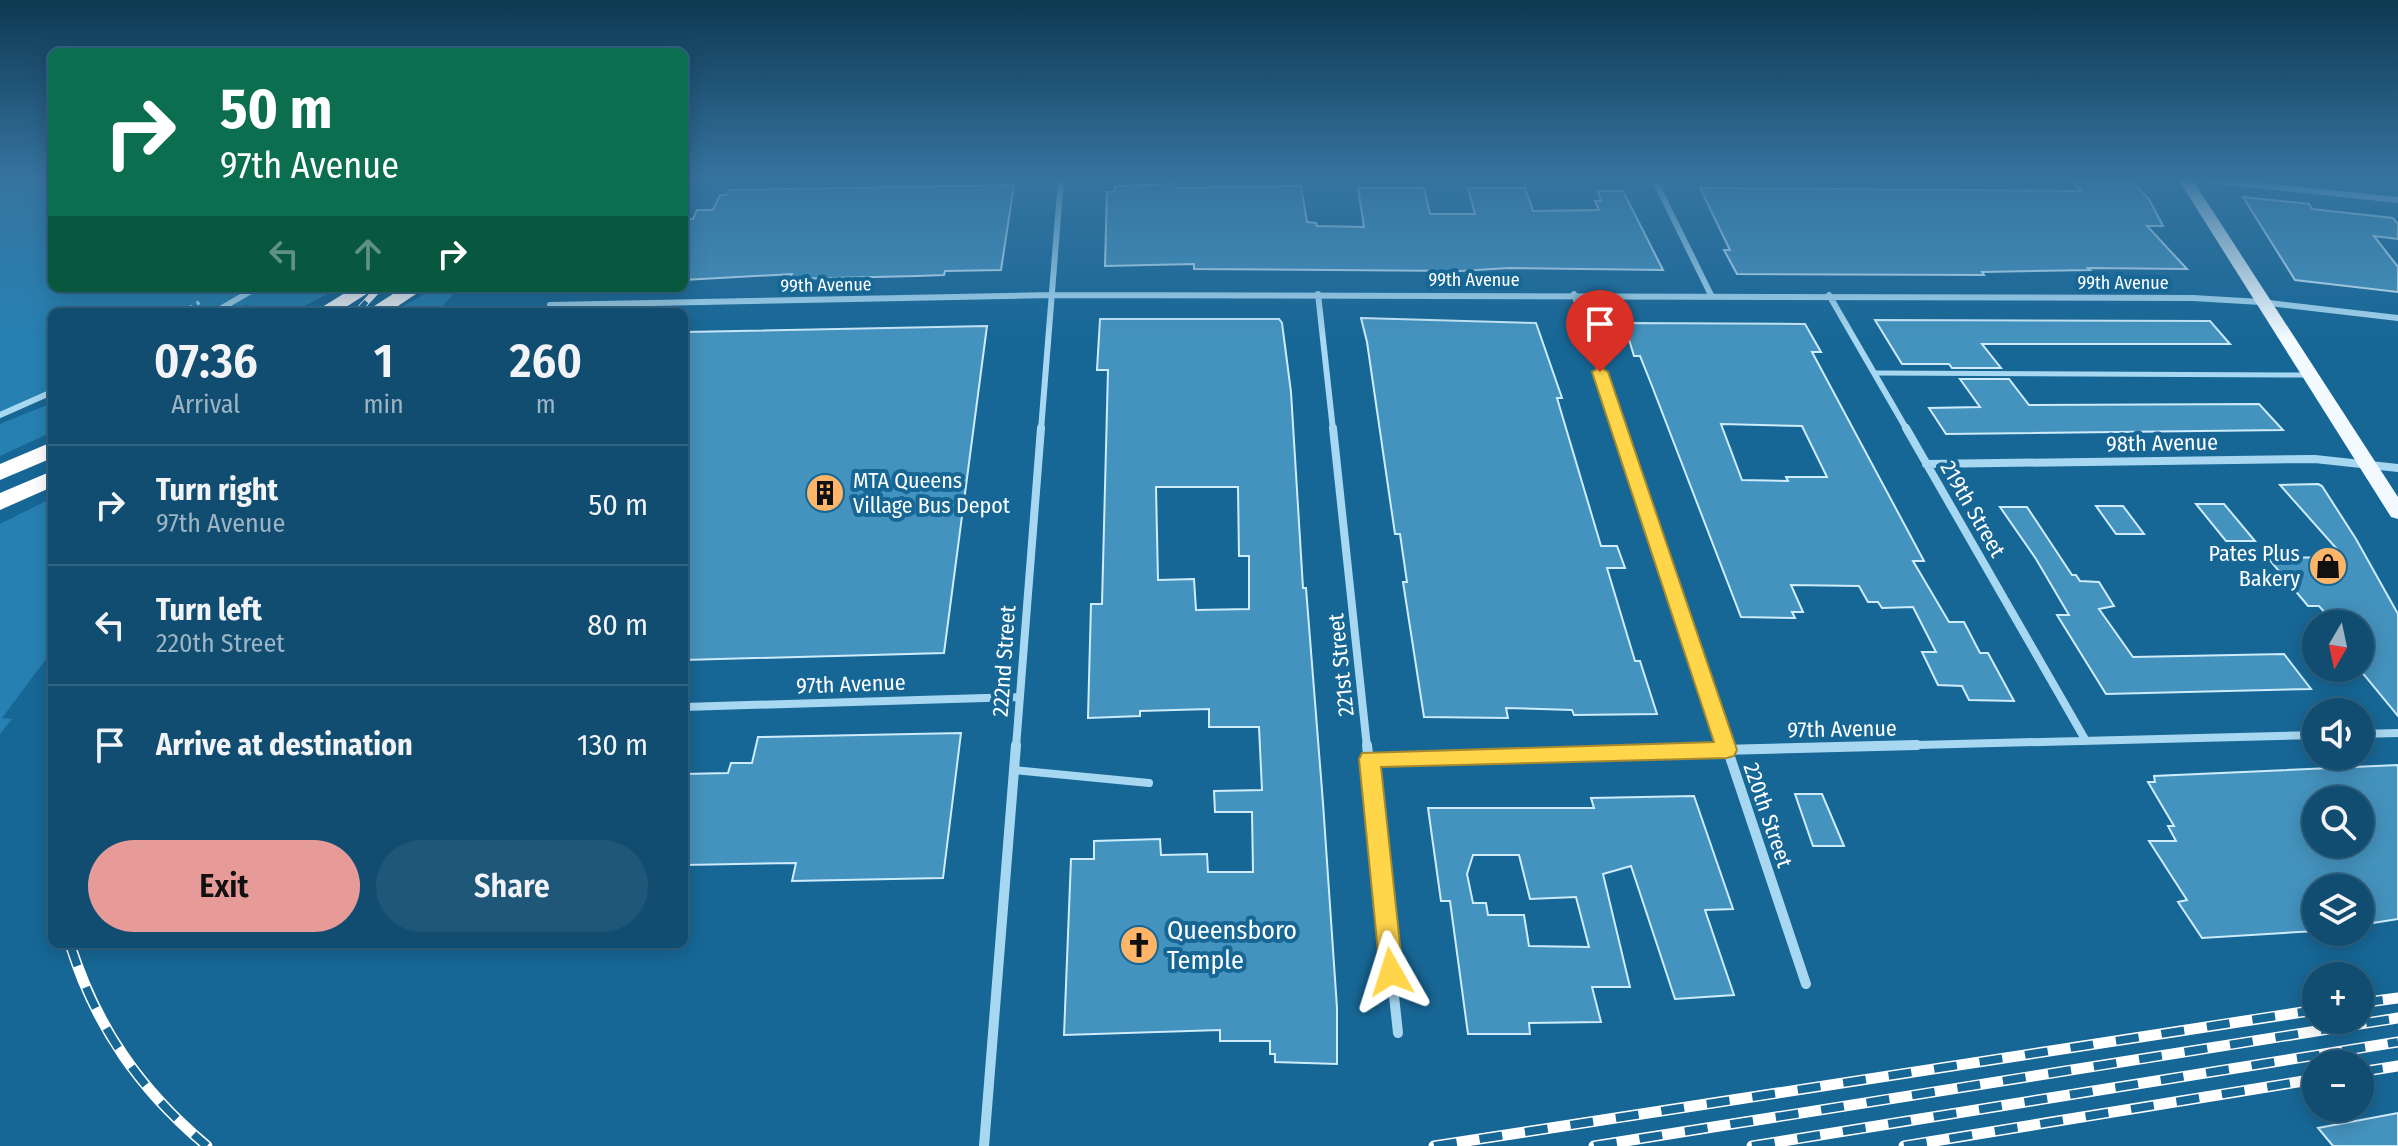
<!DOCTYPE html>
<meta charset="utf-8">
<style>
body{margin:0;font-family:"Fira Sans Condensed",sans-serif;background:#1e5778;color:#f1f3f6;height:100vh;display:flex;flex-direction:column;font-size:30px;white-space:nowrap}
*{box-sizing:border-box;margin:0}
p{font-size:26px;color:#9cb4c3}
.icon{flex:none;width:44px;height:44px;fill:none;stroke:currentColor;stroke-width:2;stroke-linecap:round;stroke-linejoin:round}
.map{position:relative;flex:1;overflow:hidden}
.details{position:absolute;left:48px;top:308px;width:640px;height:640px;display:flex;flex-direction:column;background:#114d70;border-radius:12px;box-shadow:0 4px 20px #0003,0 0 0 2px #306483}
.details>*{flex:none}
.banner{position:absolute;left:48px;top:48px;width:640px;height:244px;border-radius:12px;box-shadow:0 4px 20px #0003,0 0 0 2px #306483;background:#0b6e4f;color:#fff;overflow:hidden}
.needle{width:52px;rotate:189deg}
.fabs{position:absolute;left:2302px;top:610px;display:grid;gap:16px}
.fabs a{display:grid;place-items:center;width:72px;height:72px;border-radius:50%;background:#114d70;box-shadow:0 4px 20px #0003,0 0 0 2px #306483;font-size:40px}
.pin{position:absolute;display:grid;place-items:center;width:68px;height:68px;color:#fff;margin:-82px -34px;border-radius:50% 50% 50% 0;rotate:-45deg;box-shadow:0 0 8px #0007}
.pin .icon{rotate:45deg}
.me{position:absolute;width:88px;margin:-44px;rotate:354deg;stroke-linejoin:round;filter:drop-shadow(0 0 6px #0008)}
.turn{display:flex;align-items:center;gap:28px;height:168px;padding:0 40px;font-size:36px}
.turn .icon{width:104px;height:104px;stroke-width:2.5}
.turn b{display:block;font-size:56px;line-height:68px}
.lanes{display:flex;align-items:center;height:76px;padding:0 40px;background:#0003;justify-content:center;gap:40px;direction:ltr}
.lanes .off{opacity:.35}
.eta{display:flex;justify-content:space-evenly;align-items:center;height:136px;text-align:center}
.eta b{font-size:48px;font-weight:600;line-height:56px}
.primary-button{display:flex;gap:16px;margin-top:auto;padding:16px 40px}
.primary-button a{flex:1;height:92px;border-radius:48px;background:#e69b98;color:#111;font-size:32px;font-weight:600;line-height:92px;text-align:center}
.primary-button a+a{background:#1e5778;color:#f1f3f6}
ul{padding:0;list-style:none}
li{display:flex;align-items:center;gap:24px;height:120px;padding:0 40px;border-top:2px solid #306483}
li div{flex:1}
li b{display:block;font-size:30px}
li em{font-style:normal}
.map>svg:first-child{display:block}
.green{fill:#2681b2}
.building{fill:#4493be;stroke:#cfecfc;stroke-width:2;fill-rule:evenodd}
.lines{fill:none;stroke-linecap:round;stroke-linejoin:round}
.path{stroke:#a8d8f1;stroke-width:4;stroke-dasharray:3 5;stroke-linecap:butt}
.service-far1{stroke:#a8d8f1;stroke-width:5}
.service{stroke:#a8d8f1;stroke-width:8}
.minor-far2{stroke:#a8d8f1;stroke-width:6}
.minor-far1{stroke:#a8d8f1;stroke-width:8}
.minor{stroke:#a8d8f1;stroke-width:10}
.primary{fill:#f2faff;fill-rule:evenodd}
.motorway{fill:#fff;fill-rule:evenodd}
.rail-far1-casing{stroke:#fff;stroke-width:7}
.rail-casing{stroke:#fff;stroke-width:11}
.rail-far1{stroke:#176796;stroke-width:5;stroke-dasharray:14;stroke-linecap:butt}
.rail{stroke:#176796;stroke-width:8;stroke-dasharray:23;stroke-linecap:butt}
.route{fill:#ffd54a;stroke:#a68a30;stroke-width:2}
.labels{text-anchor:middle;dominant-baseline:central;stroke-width:8;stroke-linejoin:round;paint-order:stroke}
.far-street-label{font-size:18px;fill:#fff;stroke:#176796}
.street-label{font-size:22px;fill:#fff;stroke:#176796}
.poi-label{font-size:22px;fill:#fff;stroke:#176796;text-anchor:start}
.near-poi-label{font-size:26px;fill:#fff;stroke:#176796;text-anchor:start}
</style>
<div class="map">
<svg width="2398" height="1146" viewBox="0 0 2398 1146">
<rect width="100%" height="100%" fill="#176796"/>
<path class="green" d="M0,179H52V288H339L293,312H238L251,303L231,312H52V393L0,417Z
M435,288H463L452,295L439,312H393Z
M52,403V432L0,456V424Z
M52,498V651L2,718L12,719L0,734V524Z"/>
<path class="building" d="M2072,181H2131L2149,199L2163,226H2147L2187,269L2088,268L2090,270L1982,272L1984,275L1737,274L1724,250H1730L1700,188L2081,191Z
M1176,184L1177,188L1301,186L1307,222L1316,223L1317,226L1364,227L1358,188H1424L1430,214H1475L1468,188H1525L1533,211L1599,210L1595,201H1601L1598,191H1623L1663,270L1509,268L1460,271L1194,269V264L1105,266L1107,192H1114L1116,186Z
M1014,185L1001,270L945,271L944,275L917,276L790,279L792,274L684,280V219H693L697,210H713L720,195H726L730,190Z
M2243,197L2309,204L2312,209L2393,218L2398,224V239L2374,236L2398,267V292L2295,280Z
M1361,318L1536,323L1562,398H1557L1601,546H1617L1625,568H1607L1635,661H1640L1657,714L1574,715L1572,710L1506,708L1508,718L1424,717L1403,582H1407L1400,534H1395L1367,342Z
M1100,319H1279L1282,323L1291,392L1303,588H1306L1323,803L1337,1008V1064L1275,1062V1054H1270V1041H1220V1030L1064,1035L1071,859H1094V841L1160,839L1161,855L1207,854L1208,872H1253L1252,812H1215L1214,791L1262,790L1259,727H1209V709L1140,711V716L1088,718L1091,604H1102L1108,370H1097ZM1156,487H1238L1239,556H1249V609L1196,610L1194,579L1158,580Z
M1875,320L2210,321L2230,344H1982L2001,368H1952L1949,364H1902Z
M1624,323L1805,324L1821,352H1812L1924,561H1913L1949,622H1964L1980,653H1988L2014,701L1969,700L1962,686L1938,685L1922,652H1936L1913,607L1882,608L1878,602H1868L1859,586L1791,585L1803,612H1792L1795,618L1741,617L1652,386L1640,356H1634ZM1721,424L1802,426L1827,477H1786L1788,481L1742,480Z
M987,326L944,653L684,660V332Z
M1960,379H2009L2029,405L2259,404L2283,430L1946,434L1929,408L1980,407Z
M2318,484L2322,486L2356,539L2398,614V716L2360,670V624H2335L2319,606H2308L2268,558L2344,557L2280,485Z
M2196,504H2224L2255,541H2226Z
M2096,506H2123L2144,534H2116Z
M2000,507H2027L2072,575H2076L2080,581L2099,582L2114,606L2099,609L2133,657L2284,654L2311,689L2106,694L2057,615H2069L2036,559Z
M961,733L943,878L792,881L796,863L684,865V774L728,773L731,763H752L758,737Z
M2398,765V919L2360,925V888H2316V931L2202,938L2178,902L2187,900L2149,841H2176L2168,826H2174L2148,782H2155L2154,776ZM2316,800H2360V844H2316Z
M1795,794H1822L1844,846H1813Z
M1694,796L1733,909L1705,910L1734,995L1675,999L1631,866L1603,874L1630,987H1592L1601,1022L1529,1023L1530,1034H1468L1450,901H1441L1428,808H1594L1591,798ZM1473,855H1519L1530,899L1576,897L1589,947L1529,946L1524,915H1488L1486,903H1473L1467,874Z
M2398,1113V1146H2333L2318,1128Z"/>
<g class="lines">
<path class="path" d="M183,312L203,300"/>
<path class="service-far1" d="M1874,373L2309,375"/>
<path class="service" d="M1013,770L1149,783"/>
<path class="minor-far2" d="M1654,179L1711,295
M2196,179L2398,200
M1318,294L1333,430
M1574,294L1620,430
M1829,295L1907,430
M550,305L1051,295L2193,298L2261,302L2398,318
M215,312L256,288
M0,415L52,392
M1041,430L1061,179"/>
<path class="minor-far1" d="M1333,428L1367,747
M1619,428L1726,747
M1906,428L2086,741
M1926,464L2315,459L2398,468
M684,707L1019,697
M2360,734L2398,733
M1016,747L1041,428
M1838,747L2316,735"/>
<path class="minor" d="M1367,745L1398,1033
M1726,745L1806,984
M1370,759L1917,745
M984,1146L1016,745"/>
<path class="primary" d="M2178,179H2192L2398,497V519L2391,517Z"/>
<path class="motorway" d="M353,288H376L338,312H314Z
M402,288H425L389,312H365Z
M52,442V458L0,480V464Z
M52,471V487L0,510V493Z"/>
<defs>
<path id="rail-far1" d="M357,312L379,288"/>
<path id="rail" d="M70,944C96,1027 140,1090 207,1146
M2360,1003L2398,998
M2360,1072L2398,1066
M1434,1146L2316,1010
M1594,1146L2398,1018
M1752,1146L2398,1042
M1904,1146L2316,1079"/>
</defs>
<use href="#rail-far1" class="rail-far1-casing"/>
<use href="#rail" class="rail-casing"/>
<use href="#rail-far1" class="rail-far1"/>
<use href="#rail" class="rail"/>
</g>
<linearGradient id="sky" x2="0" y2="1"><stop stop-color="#0d3952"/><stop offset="0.53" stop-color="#3674a0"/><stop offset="1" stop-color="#3674a0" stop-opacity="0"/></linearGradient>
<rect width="2398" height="339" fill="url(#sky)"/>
<path class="route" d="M1600,367L1608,372L1737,750L1734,756L1727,758L1381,767L1403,972L1400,980L1391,983L1383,980L1380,972L1359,759L1362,753L1714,742L1592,372Z"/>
<defs>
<symbol id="building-disc" viewBox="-11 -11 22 22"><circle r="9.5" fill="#ffb568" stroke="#176796"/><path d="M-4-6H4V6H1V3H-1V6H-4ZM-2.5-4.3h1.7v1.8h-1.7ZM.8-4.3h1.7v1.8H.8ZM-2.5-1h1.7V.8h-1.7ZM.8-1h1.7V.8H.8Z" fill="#111"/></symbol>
<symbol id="shop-disc" viewBox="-11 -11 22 22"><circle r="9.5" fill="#ffb568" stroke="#176796"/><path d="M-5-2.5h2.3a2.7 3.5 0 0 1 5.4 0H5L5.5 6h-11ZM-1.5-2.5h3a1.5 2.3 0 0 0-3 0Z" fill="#111"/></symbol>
<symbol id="church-disc" viewBox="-11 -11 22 22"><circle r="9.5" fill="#ffb568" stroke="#176796"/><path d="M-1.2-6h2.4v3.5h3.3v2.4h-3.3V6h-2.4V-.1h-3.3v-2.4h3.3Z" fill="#111"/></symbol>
</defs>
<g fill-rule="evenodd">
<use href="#building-disc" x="803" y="471" width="44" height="44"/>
<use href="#shop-disc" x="2306" y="544" width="44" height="44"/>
<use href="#church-disc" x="1117" y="923" width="44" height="44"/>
</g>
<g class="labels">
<g class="far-street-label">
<text x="1474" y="280">99th Avenue</text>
<text x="2123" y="283">99th Avenue</text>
<text transform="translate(826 285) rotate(-1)">99th Avenue</text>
</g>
<g class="street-label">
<text transform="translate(2162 443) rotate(-1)">98th Avenue</text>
<text transform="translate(1973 509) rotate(60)">219th Street</text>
<text transform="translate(1004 661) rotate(-86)">222nd Street</text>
<text transform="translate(1341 665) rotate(-96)">221st Street</text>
<text transform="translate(851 684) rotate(-2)">97th Avenue</text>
<text transform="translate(1842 729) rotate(-1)">97th Avenue</text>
<text transform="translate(1768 815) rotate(71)">220th Street</text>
</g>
<g class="poi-label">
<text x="853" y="480">MTA Queens<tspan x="853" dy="25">Village Bus Depot</tspan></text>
<text x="2300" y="553" text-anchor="end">Pates Plus<tspan x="2300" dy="25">Bakery</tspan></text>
</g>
<g class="near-poi-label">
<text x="1167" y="930">Queensboro<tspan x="1167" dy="30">Temple</tspan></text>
</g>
</g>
</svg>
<div class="fabs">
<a><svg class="needle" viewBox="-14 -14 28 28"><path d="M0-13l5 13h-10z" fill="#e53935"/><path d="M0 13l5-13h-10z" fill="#9cb4c3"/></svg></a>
<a><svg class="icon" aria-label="sound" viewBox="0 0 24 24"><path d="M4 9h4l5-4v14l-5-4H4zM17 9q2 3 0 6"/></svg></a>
<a><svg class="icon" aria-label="search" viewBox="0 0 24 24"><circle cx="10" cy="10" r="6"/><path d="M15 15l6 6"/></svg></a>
<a><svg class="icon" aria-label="layers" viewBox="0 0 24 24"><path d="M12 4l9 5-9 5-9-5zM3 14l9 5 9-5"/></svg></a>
<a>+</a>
<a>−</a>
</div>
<div class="pin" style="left:1600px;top:372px;background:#d93025"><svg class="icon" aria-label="arrive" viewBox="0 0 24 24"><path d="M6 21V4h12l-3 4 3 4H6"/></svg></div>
<svg class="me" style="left:1391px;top:972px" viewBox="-20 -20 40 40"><path d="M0-17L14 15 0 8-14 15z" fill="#ffd54a" stroke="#fff" stroke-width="4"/></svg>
<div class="banner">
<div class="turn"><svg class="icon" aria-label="right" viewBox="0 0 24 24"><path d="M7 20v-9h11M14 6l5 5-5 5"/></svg><div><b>50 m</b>97th Avenue</div></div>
<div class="lanes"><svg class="icon off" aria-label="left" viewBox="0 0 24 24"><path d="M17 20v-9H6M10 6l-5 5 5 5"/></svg><svg class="icon off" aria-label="ahead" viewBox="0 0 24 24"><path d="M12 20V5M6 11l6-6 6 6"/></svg><svg class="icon" aria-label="right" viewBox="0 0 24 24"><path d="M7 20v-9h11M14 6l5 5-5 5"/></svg></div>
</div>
<section class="details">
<div class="eta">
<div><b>07:36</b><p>Arrival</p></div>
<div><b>1</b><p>min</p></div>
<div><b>260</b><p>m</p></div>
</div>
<ul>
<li><svg class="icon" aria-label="right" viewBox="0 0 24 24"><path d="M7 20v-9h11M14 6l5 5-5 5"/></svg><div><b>Turn right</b><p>97th Avenue</p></div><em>50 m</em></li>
<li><svg class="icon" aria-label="left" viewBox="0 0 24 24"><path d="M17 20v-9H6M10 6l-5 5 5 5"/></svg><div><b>Turn left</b><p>220th Street</p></div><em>80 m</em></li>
<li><svg class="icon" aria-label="arrive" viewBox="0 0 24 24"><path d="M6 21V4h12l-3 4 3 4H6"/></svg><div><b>Arrive at destination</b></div><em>130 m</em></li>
</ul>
<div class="primary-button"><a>Exit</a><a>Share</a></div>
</section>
</div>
